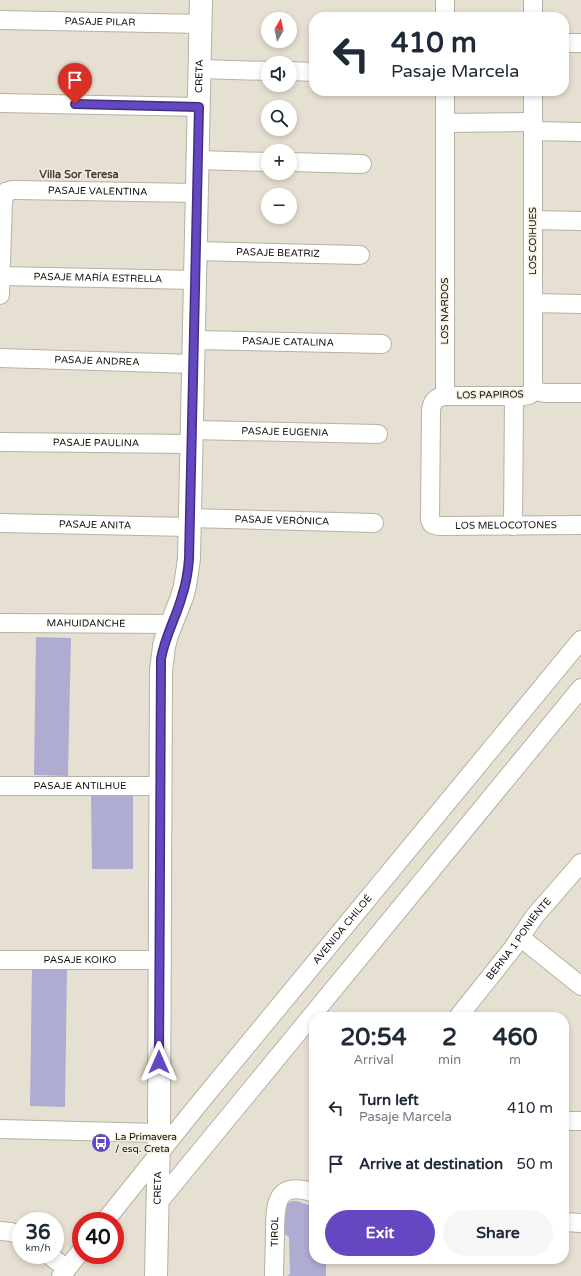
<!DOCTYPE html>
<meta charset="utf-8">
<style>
body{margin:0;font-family:"Varela Round",sans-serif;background:#f6f6f7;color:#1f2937;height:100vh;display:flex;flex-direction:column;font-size:15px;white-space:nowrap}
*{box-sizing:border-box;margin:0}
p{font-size:13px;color:#747a83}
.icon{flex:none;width:22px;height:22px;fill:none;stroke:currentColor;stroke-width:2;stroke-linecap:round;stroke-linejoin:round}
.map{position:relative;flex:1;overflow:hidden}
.details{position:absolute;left:309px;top:1012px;width:260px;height:252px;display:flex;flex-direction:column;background:#fff;border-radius:16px;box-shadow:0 2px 6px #0003}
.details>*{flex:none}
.top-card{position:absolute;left:309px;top:12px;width:260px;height:84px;border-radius:16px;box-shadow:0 2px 6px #0003;background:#fff;color:#1f2937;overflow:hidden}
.needle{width:26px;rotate:9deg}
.buttons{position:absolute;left:261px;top:12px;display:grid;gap:8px}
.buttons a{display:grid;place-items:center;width:36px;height:36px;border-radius:50%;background:#fff;box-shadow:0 2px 6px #0003;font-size:20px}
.speed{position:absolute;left:12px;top:1212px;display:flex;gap:8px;font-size:20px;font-weight:700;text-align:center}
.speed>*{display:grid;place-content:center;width:52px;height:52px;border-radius:50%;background:#fff;box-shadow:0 2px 6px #0003;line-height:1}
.speed small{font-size:10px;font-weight:400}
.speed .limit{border:6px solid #d22;background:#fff;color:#111}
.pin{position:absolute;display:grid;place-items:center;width:34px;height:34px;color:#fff;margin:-41px -17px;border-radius:50% 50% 50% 0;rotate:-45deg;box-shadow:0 0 4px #0007}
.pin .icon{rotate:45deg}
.me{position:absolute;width:44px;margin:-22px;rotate:0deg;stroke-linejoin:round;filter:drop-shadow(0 0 3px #0008)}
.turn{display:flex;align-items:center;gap:14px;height:84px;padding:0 16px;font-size:18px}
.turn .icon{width:52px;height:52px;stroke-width:2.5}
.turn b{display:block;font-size:28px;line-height:34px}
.eta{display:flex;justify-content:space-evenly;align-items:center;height:68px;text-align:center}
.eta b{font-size:24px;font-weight:700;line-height:28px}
.primary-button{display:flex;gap:8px;margin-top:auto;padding:8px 16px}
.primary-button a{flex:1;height:46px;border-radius:24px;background:#6548c1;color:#fff;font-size:16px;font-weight:700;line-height:46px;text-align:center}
.primary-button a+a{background:#f6f6f7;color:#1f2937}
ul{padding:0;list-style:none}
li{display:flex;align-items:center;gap:12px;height:56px;padding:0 16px}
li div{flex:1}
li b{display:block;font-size:15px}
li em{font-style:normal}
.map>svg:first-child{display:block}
.green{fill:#afacd1}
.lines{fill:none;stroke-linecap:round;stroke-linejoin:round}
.minor-casing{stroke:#b6b1a3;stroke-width:20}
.tertiary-casing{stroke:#b6b1a3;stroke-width:24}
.minor{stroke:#fff;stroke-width:18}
.tertiary{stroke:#fff;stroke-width:22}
.route-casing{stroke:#422f7d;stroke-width:10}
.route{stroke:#6548c1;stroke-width:7}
.labels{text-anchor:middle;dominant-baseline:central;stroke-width:3;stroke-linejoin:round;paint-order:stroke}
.street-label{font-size:10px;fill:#100e0a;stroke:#f3eedf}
.poi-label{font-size:10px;fill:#100e0a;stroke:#f3eedf;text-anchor:start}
.neighbourhood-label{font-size:11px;font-weight:bold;fill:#474237;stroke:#f3eedf}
</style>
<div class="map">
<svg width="581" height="1276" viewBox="0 0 581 1276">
<rect width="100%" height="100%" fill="#e6e0d2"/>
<path class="green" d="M36,637L71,638L68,776L34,775Z
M91,794H133V869H92Z
M32,968L67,969L65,1107L30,1106Z
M292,1201H297L314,1207V1259H326V1276H287L290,1274L289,1237L282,1232L285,1205Z"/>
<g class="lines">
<defs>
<g id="minor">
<path d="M445,17V0"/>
<path d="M533,17V0"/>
<path id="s1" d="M0,20L201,24"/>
<path d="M564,43H581"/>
<path d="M200,69L268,71"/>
<path d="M290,71L314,72"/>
<path d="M445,91V396"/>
<path d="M533,91V386L536,390"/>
<path d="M0,103L199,107"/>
<path d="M445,123L533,122"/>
<path d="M533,131L581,132"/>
<path d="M198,160L268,162"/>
<path d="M290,162L362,164"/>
<path id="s2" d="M6,192L12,190H15L197,193"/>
<path d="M533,220L581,221"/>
<path id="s3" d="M196,251L360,255"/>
<path id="s4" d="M1,276L195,280"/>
<path d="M0,295L3,201L6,192"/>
<path d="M533,303L581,304"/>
<path id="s5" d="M194,340L382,344"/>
<path id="s6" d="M0,358L193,364"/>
<path id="s7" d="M536,390L529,395L523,396H445C436,397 432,402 431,410L430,520L432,524L439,526L581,525"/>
<path d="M536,390L540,392L545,393H581"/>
<path id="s8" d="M192,430L378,434"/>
<path id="s9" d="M0,442L191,444"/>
<path id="s10" d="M189,518L374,523"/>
<path id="s11" d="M0,523L189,527"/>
<path d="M513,526L514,397"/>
<path id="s12" d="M0,623L172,624"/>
<path id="s13" d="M0,786H160"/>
<path d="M520,937L581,986"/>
<path id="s14" d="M0,960H160"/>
<path id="s15" d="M458,1017L513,948L534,917L581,863"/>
<path d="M564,1121H581"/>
<path d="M0,1129L159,1133"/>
<path d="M157,1204L581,688"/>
<path id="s16" d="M105,1221L197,1106L581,640"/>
<path d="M564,1222L581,1223"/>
<path d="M0,1231L11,1232L21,1236"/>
<path d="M49,1255L67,1269"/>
<path d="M61,1276L81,1251"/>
<path id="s17" d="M274,1276C274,1262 275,1247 275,1233C275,1203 276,1180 314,1193"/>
</g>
<g id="tertiary">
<path id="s18" d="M156,1276L159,1133L161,671L164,646L167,635L182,597L185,586L189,559L201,0"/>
</g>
</defs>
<use href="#minor" class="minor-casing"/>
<use href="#tertiary" class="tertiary-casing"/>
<use href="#minor" class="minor"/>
<use href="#tertiary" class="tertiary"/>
</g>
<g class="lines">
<defs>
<path id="route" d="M75,104L199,107L189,559C188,572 186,584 182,596C176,618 165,636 161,659L159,1062"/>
</defs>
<use href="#route" class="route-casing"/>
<use href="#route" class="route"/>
</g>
<defs>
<symbol id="bus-disc" viewBox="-11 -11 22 22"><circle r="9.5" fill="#6548c1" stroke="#f3eedf"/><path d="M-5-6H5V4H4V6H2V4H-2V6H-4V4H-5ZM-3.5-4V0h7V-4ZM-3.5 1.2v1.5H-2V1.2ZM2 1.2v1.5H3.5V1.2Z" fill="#fff"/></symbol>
</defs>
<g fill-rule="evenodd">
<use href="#bus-disc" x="90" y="1132" width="22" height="22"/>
</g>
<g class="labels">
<g class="street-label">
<text stroke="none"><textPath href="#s1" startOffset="100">PASAJE PILAR</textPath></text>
<text stroke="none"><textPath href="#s18" startOffset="1204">CRETA</textPath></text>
<text stroke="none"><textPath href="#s2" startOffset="92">PASAJE VALENTINA</textPath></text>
<text transform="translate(533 241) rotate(-90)">LOS COIHUES</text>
<text stroke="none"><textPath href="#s3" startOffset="82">PASAJE BEATRIZ</textPath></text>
<text stroke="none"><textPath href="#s4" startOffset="97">PASAJE MARÍA ESTRELLA</textPath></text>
<text transform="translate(445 311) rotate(-90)">LOS NARDOS</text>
<text stroke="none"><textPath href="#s5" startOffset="94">PASAJE CATALINA</textPath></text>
<text stroke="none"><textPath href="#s6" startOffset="97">PASAJE ANDREA</textPath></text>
<text transform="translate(490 395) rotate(-1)">LOS PAPIROS</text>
<text stroke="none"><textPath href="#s8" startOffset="93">PASAJE EUGENIA</textPath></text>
<text stroke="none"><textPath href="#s9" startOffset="96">PASAJE PAULINA</textPath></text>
<text stroke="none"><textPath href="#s10" startOffset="93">PASAJE VERÓNICA</textPath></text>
<text stroke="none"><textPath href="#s11" startOffset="95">PASAJE ANITA</textPath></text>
<text stroke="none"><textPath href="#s7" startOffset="303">LOS MELOCOTONES</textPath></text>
<text stroke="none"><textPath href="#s12" startOffset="86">MAHUIDANCHE</textPath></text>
<text stroke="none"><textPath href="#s13" startOffset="80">PASAJE ANTILHUE</textPath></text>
<text stroke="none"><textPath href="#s16" startOffset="376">AVENIDA CHILOÉ</textPath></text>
<text stroke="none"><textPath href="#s15" startOffset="99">BERNA 1 PONIENTE</textPath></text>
<text stroke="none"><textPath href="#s14" startOffset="80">PASAJE KOIKO</textPath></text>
<text stroke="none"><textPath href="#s18" startOffset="88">CRETA</textPath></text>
<text stroke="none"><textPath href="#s17" startOffset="44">TIROL</textPath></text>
</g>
<g class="poi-label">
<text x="115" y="1137">La Primavera<tspan x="115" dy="12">/ esq. Creta</tspan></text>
</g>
<g class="neighbourhood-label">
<text x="79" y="174">Villa Sor Teresa</text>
</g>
</g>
</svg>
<div class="buttons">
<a><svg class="needle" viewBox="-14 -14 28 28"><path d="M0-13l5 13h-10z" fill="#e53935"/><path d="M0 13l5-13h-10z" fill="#747a83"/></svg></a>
<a><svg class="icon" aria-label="sound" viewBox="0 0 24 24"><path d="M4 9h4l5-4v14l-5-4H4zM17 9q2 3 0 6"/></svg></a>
<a><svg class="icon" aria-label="search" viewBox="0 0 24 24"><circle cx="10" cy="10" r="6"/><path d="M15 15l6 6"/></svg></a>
<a>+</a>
<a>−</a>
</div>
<div class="speed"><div>36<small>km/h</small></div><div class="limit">40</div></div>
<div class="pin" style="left:75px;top:104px;background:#d93025"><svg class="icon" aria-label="arrive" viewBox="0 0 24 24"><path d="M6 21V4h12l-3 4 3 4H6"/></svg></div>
<svg class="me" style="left:159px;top:1062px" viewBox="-20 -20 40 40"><path d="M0-17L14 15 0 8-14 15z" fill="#6548c1" stroke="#fff" stroke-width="4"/></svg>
<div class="top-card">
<div class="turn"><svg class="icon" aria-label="left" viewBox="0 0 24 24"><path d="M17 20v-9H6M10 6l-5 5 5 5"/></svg><div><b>410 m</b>Pasaje Marcela</div></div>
</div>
<section class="details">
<div class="eta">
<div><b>20:54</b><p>Arrival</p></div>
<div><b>2</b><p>min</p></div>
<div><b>460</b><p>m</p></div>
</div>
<ul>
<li><svg class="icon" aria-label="left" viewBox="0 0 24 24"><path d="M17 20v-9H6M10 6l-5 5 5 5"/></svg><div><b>Turn left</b><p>Pasaje Marcela</p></div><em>410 m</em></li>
<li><svg class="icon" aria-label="arrive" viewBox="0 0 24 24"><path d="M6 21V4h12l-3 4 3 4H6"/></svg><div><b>Arrive at destination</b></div><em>50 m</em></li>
</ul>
<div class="primary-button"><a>Exit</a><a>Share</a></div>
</section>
</div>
